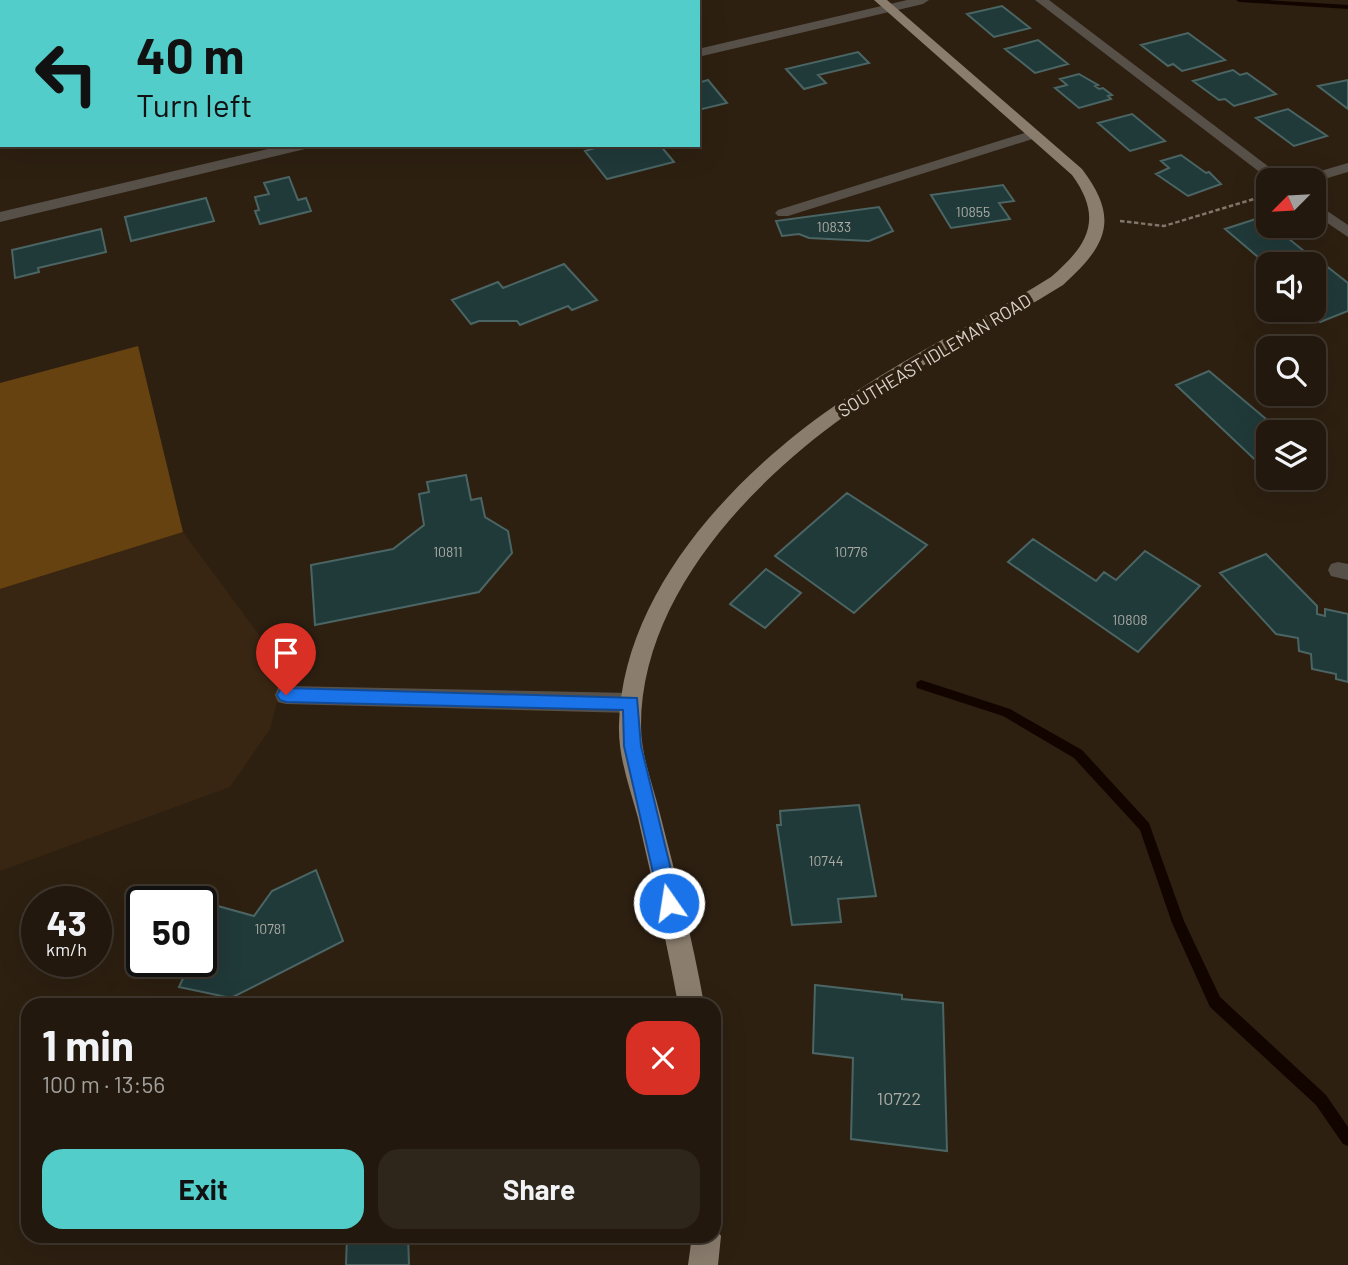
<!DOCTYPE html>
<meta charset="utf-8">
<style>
body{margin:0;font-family:Barlow,sans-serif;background:#2e251b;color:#f1f3f6;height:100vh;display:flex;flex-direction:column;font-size:26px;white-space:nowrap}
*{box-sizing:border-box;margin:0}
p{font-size:23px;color:#a2a09d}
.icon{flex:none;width:38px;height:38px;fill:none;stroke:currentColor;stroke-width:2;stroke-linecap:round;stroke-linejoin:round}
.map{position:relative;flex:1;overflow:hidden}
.drawer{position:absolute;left:21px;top:998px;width:700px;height:245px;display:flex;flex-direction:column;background:#22180d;border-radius:21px;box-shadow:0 7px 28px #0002,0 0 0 2px #3f372e}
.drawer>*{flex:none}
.banner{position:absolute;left:0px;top:0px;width:700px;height:147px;box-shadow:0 7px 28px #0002,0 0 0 2px #3f372e;background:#53cdc9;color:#111;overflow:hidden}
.needle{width:46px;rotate:246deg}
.tools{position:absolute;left:1256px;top:168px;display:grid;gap:14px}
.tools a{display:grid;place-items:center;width:70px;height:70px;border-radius:14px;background:#22180d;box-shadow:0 7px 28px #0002,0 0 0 2px #3f372e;font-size:35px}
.speed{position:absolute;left:21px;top:886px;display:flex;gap:14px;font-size:35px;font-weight:700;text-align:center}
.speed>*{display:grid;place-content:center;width:91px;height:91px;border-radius:50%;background:#22180d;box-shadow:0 7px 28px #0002,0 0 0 2px #3f372e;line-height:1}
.speed small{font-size:18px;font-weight:400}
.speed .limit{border:4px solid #111;border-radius:10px;background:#fff;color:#111}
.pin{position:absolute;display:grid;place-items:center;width:60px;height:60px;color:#fff;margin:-72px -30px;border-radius:50% 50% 50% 0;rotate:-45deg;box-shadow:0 0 7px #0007}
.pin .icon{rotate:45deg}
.me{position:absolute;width:77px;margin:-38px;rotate:347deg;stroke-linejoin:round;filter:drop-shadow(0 0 5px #0008)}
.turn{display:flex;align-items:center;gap:24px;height:147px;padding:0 21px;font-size:32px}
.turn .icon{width:91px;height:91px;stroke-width:2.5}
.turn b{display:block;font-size:49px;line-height:60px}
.round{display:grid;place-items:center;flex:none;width:74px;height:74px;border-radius:21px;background:#2e251b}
.summary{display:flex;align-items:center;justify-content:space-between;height:119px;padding:0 21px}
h1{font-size:42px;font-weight:700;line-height:52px}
.primary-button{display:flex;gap:14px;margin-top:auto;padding:14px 21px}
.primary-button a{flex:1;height:80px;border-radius:21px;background:#53cdc9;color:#111;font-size:28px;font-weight:700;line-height:80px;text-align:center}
.primary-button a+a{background:#2e251b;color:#f1f3f6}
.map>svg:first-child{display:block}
.built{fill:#382612}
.forest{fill:#664211}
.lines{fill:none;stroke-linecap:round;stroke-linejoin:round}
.stream{fill:#120500;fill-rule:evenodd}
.building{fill:#203a39;stroke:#4b6564;stroke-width:2}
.path{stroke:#81766a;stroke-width:2.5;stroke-dasharray:4.5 2.5;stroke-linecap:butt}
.minor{fill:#575049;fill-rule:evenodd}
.major{fill:#8a7d6e;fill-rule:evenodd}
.route{fill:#1a73e8;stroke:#114b97;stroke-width:2}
.labels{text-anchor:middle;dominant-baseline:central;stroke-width:7;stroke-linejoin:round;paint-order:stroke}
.number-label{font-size:14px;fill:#acaca5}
.street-label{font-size:18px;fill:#dad2c9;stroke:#2d2011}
.near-number-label{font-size:18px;fill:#acaca5}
</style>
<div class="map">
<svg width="1348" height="1265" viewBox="0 0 1348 1265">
<rect width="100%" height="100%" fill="#2d2011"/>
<path class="built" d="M183,532L285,670L270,729L230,787L0,871V589Z"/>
<path class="forest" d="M138,346L183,532L0,589V383Z"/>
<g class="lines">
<path class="stream" d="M1236,0H1268L1348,5V9L1239,2Z
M921,680L1010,709L1082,750L1149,823L1184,921L1220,997L1326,1095L1348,1127V1146L1343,1144L1316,1105L1210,1007L1172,923L1140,830L1074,758L1003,716L917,688L916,685L917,682Z"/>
</g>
<path class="building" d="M1002,6L1030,28L994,37L967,14Z
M1188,33L1225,60L1182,71L1173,64L1168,66L1141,45Z
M1038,40L1068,64L1035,73L1005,49Z
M858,52L869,63L818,75L826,83L804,89L786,69Z
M1233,70L1240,75L1247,73L1276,94L1234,106L1225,99L1219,100L1193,81Z
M1079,74L1098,85L1095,86L1099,89L1103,88L1112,95L1108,96L1111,99L1079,108L1055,88L1067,85L1060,79Z
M708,80L727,103L698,110V83Z
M1348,80V109L1318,86Z
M1288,109L1327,136L1294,146L1256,118Z
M1132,114L1165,141L1130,151L1098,123Z
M605,145H660L674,162L607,179L585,151Z
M1181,155L1206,173L1209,172L1221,184L1188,196L1156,174L1169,168L1161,161Z
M289,177L298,200L306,198L311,211L260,224L255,211L259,210L255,197L269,194L264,183Z
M1003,185L1014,201L999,203L1010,219L951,228L931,195Z
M206,198L214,221L131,241L125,217Z
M879,207L893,231L869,241L809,238L799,234L782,236L776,221Z
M1262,217L1269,226H1273L1304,251L1265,263L1225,229Z
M101,229L106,252L38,268L39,272L15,278L12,250Z
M564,264L597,300L572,310L568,306L520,325L517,321H479L471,324L452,300L498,282L503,288Z
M1325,265L1348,283V311L1320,322L1305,310H1314V269Z
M1209,371L1278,429L1285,425L1294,432H1269V473L1176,385Z
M466,475L471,500L481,498L485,517L508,531L512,553L479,592L315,625L311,565L393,549L424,525L419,494L429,492L427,482Z
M847,493L927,545L854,613L775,556Z
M1033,539L1096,581L1104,572L1116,580L1145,551L1200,586L1138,652L1008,562Z
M1266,554L1317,606V614L1325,616V609L1348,614V682L1336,679V674L1312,669L1311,654L1299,651L1298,638L1276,634L1220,573Z
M766,569L801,593L765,628L730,604Z
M859,805L876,896L838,899L841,922L792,925L777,825H781L780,811Z
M316,870L343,941L231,998L179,987L191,961H188H201V901H173L178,895L254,916L272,891Z
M815,985L902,995V999L943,1003L947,1151L851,1139L853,1058L813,1053Z
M347,1236H408L409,1265H346Z"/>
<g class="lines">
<path class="path" d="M1120,221L1164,226L1264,196"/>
<path class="minor" d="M378,0H391L377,2Z
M907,0H929L923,4L698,57V49Z
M1035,0H1049L1286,180H1270Z
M1034,130L1041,134L1039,137L788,216H778L775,213L778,210Z
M285,145H312L305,149L0,222V212Z
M1348,163V172L1314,182L1298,180L1300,177Z
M1314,202L1348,225V237L1314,214Z
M1338,562L1348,564V580L1331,576L1328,570L1331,564Z
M286,686L631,693L639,696L642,703L639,710L631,713L286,704L278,702L275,695L278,688Z"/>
<path class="major" d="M874,0H887L1082,169C1120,219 1107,245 1063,285C991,330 914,366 846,415C748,485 641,598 641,726C641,756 653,785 660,814C676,877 693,940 704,1004H678C667,942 652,880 638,818C630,788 618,757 619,725C622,594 731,478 833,407C902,358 979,322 1051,277C1088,245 1104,219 1072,175Z
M714,1225L721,1236L718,1265H688L692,1236H714Z"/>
</g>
<path class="route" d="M286,688L637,698L641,746L679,903L676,909L669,912L663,909L660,903L624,746L623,710L286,702L280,700L277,695L280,690Z"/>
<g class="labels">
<g class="number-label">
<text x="973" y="211">10855</text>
<text x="834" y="226">10833</text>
<text x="448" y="551">10811</text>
<text x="851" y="551">10776</text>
<text x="1130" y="619">10808</text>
<text x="826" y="860">10744</text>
<text x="270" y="928">10781</text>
</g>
<g class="street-label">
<text transform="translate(934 355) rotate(-31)">SOUTHEAST IDLEMAN ROAD</text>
</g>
<g class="near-number-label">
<text x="899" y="1098">10722</text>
</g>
</g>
</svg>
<div class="tools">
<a><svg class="needle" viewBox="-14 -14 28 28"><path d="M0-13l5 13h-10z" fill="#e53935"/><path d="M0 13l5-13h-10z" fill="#a2a09d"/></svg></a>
<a><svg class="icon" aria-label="sound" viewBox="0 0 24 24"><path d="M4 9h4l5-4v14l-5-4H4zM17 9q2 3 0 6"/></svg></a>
<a><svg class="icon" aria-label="search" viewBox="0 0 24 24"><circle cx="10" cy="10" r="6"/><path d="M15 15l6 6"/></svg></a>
<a><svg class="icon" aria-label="layers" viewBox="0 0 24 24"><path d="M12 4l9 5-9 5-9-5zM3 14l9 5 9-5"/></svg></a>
</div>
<div class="speed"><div>43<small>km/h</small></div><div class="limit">50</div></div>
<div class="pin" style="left:286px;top:695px;background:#d93025"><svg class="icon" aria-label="arrive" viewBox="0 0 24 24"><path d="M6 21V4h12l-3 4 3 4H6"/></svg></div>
<svg class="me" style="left:669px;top:903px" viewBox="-20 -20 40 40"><circle r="17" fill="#1a73e8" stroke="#fff" stroke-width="3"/><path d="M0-11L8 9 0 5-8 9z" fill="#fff"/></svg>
<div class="banner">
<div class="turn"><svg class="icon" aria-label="left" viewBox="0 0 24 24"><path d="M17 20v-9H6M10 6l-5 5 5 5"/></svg><div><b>40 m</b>Turn left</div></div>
</div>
<section class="drawer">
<div class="summary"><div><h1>1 min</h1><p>100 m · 13:56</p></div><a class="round" style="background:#d93025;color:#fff"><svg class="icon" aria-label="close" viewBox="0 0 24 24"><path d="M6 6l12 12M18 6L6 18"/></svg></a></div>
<div class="primary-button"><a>Exit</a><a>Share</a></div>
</section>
</div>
